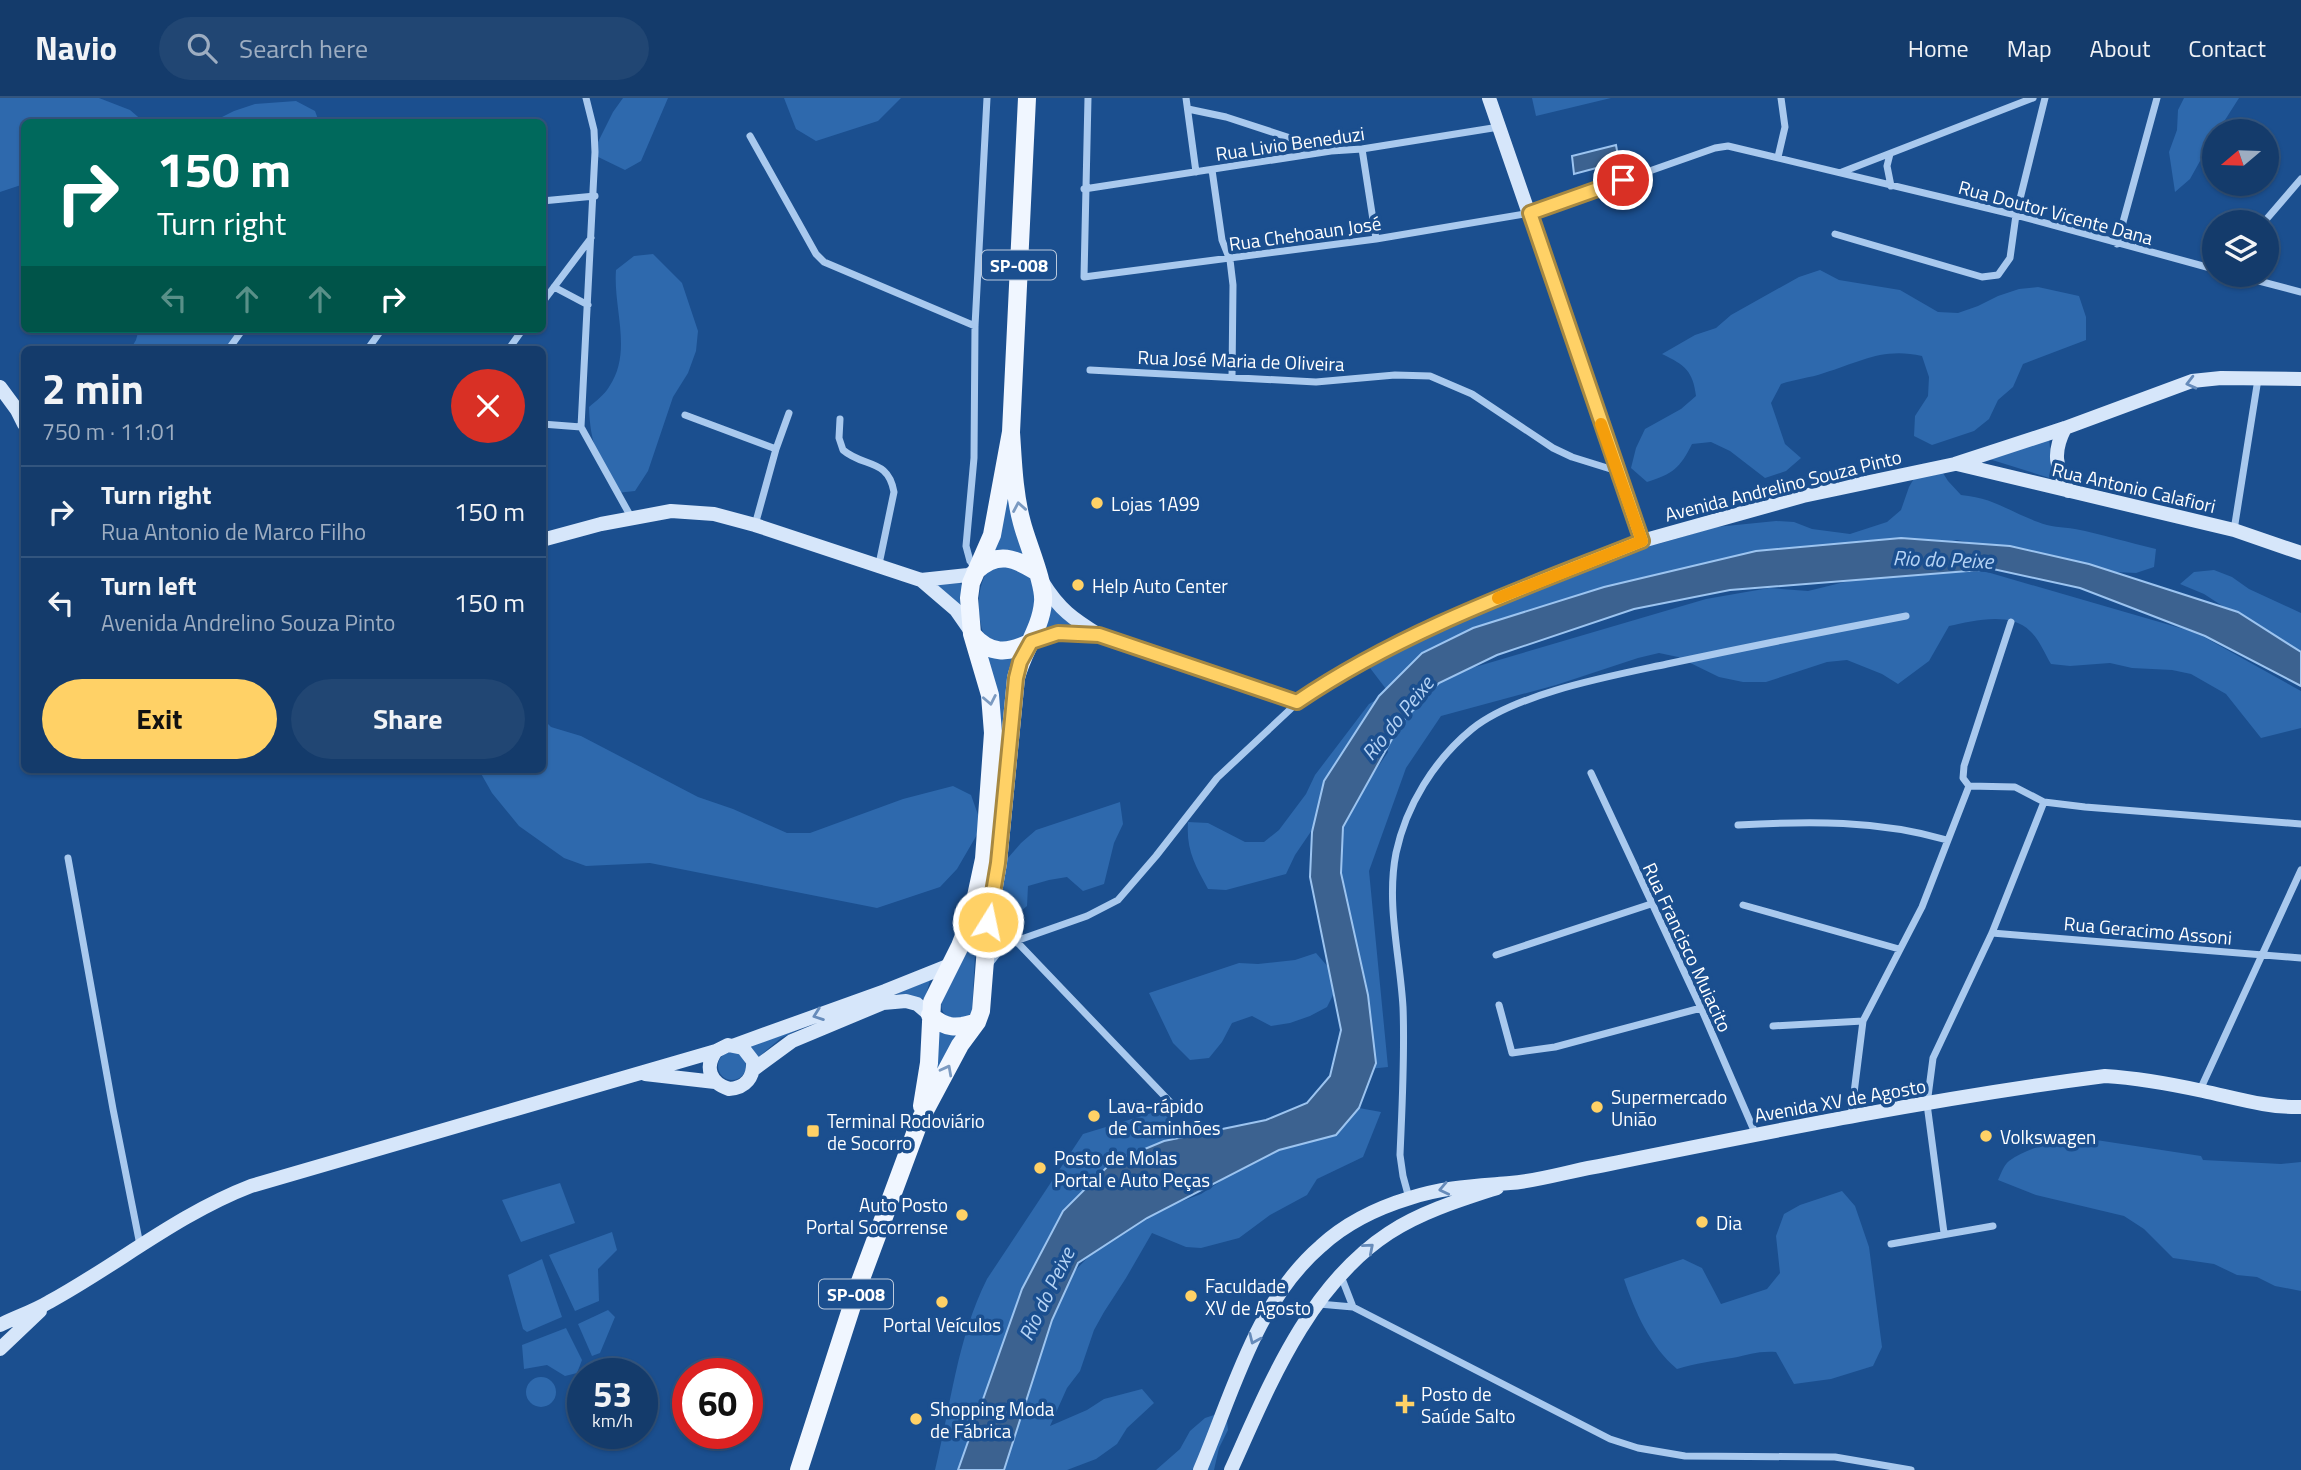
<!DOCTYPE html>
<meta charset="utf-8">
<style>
body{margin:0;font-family:"Titillium Web",sans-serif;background:#214673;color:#f1f3f6;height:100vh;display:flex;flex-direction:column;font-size:26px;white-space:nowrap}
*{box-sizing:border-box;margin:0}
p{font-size:23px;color:#9dadc1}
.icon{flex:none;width:38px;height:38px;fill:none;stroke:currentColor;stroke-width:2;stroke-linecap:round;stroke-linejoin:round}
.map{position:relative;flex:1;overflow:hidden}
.drawer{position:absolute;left:21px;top:248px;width:525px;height:427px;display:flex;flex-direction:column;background:#143b6b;border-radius:10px;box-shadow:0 2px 5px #0004,0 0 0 2px #33557e}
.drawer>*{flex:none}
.banner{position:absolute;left:21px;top:21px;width:525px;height:214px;border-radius:10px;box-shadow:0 2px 5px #0004,0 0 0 2px #33557e;background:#00695c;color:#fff;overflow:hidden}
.needle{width:46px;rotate:251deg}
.buttons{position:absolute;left:2202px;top:21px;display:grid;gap:14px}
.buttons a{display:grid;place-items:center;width:77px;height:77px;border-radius:50%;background:#143b6b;box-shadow:0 2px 5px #0004,0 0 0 2px #33557e;font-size:35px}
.speed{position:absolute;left:567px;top:1260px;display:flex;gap:14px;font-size:35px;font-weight:700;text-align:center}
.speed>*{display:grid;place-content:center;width:91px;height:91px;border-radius:50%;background:#143b6b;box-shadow:0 2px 5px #0004,0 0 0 2px #33557e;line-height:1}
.speed small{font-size:18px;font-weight:400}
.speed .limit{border:10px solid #d22;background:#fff;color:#111}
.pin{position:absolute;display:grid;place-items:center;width:60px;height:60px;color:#fff;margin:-30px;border:4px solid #fff;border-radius:50%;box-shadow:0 2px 7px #0007}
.me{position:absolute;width:77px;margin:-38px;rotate:10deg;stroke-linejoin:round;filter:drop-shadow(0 0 5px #0008)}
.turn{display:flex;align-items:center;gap:24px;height:147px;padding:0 21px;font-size:32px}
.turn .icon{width:91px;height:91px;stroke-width:2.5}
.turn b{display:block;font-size:49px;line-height:60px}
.lanes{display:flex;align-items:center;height:66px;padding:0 21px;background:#0003;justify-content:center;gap:35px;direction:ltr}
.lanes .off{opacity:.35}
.round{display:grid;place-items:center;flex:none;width:74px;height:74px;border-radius:37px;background:#214673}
.overview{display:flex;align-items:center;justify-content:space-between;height:119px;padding:0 21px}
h1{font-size:42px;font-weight:700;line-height:52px}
.action{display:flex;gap:14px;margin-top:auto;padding:14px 21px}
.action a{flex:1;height:80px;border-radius:42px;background:#ffd166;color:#111;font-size:28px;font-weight:700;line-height:80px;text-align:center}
.action a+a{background:#214673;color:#f1f3f6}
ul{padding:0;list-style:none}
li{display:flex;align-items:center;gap:21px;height:91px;padding:0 21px;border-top:2px solid #33557e}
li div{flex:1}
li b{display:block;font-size:26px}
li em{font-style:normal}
header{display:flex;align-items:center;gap:42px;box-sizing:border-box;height:98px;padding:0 35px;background:#143b6b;border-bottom:2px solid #33557e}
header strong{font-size:33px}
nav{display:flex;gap:38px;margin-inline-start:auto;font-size:24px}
.search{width:490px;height:63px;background:#214673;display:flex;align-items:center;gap:18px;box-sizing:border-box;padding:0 24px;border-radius:38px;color:#9dadc1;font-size:26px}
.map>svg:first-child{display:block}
.green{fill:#2e69ad}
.water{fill:#3c6290;stroke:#9cc4f0;stroke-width:2}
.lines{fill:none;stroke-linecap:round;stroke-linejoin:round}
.street{stroke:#a9c9ee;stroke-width:7}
.secondary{stroke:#d6e6fa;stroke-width:14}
.primary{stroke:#f0f6ff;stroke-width:18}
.oneway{stroke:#668bba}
.oneway2{stroke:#7b9ac1}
.route-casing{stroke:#a68842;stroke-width:18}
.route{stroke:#ffd166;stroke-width:12}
.slow{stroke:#f59e0b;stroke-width:12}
.poi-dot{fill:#ffd166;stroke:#1b4f8f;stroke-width:2.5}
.labels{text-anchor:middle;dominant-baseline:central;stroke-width:7;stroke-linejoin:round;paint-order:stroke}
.shield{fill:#1b4f8f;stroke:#bbcadd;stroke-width:2}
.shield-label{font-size:18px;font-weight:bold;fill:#fff}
.street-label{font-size:19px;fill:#fff;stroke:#1b4f8f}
.poi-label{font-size:19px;fill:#fff;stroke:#1b4f8f;text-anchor:start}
.water-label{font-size:21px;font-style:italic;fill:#b5d3f5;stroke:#1b4f8f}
</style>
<header>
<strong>Navio</strong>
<div class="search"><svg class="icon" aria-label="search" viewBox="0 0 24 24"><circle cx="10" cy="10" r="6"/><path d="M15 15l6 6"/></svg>Search here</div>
<nav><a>Home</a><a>Map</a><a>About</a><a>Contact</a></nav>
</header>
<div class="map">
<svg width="2301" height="1372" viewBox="0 0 2301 1372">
<rect width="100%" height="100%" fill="#1b4f8f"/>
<path class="green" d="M0,0H99L130,12L144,24H24V86L0,94Z
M623,0H668L641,63L625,72L592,56L613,14Z
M784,0H901L878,23L816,43L796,31Z
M1532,0H1611L1536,18Z
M2184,0H2239L2218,33H2214V38L2190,81L2175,94L2169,54L2177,32L2178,12Z
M296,3L315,13L319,24H212L234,13L255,6Z
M653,156L682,185L698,233L696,253L688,275L673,299L648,373L635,393L616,395C599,364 590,346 589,309C596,303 604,297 609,289C633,254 613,211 616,172L634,158Z
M1820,172L1839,182L1900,192L1938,214L1958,215L1978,208L1998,198L2019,191L2038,189L2079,198L2086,219V242L2023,266L2013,289L1998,302L1989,321L1974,333L1932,347L1914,338L1915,318L1928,298L1929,279L1922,258C1883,249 1860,264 1824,275C1810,280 1795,281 1781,286L1771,305L1785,346L1801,360L1786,373L1765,380L1730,353L1711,344L1692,346C1680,370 1673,376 1647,384L1631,370L1636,350L1645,331L1681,311L1696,298C1693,273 1685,267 1662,256L1695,237L1716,230L1731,217L1799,179Z
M139,231H233L239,252H130L136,242Z
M2049,340L2051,360L2056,382L1989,361Z
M1936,364L1948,383L1961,397C1994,400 2008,413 2038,424C2050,429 2062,429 2075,431C2102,436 2129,445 2156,451L2154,469L2136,475L2115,474L1957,442L1422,555L1386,591L1367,566L1388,551L1576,478L1590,469L1600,453L1618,444L1638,448L1658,446L1716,429L1776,423L1794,424L1812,431L1850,436L1887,424L1901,412L1909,389L1919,372Z
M1009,380L1025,459L993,456Z
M1011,468L1030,478C1032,484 1037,493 1037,499C1037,506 1033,514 1031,521C1023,548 1008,549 984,538C977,516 976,494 987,473L998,469Z
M1966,471L1987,474L2187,532L2204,539L2301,593V630L2261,640L2226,596L2191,576L2172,572L2132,570L2110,565L2070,568L2051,566C2045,556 2039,541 2030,533C2010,513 1973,523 1949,528L1929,563L1898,586L1882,576L1847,562L1827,564L1766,584H1743L1719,579L1678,559L1659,555L1638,560L1556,587L1441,618L1406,670L1369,773L1388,969L1369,971V902L1340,775L1343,729L1369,682L1388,654L1384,642L1431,582L1706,501L1769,490L1808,493L1865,479Z
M2214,472L2232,479L2249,491L2301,515V559L2204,496L2180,486L2194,474Z
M960,485L963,489L960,510L934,486Z
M1052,503L1077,528L1065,529L1045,534Z
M984,554L1014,559L1002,639L1000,638Z
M1385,597L1352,673L1295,757L1286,776L1226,792L1208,791C1195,767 1186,752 1188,724L1208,725L1245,744H1264L1279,732L1306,696L1315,677L1369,606Z
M543,621L551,629L581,638L698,699L733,711L787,735H810L903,701L953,688L971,697L982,728L957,771L940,789L877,810L650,765L586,768L564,760L519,728L492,695L479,672H542Z
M1120,704L1123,726L1114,745L1104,786L1083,793L1067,779L1049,782L1028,788L1027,808L1012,821L995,823L1007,761L1021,745L1036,732Z
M981,818L975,856L972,915L966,920L950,921C942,915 940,910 942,900Z
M1316,855L1329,870L1336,891L1327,909L1310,918L1290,925L1271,928L1252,918L1232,925L1222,944L1209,960L1190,962L1173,945L1149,895L1239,865L1258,866L1295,862Z
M930,882L925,901L896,896Z
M800,931L781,940L755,962L747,949Z
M938,933L961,939L934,977Z
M718 968a14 14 0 1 1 28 0a14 14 0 1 1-28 0Z
M1359,1010L1381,1014L1363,1059L1317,1081L1307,1097L1270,1117L1239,1140L1201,1150L1186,1149L1152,1135L1126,1180L1104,1214L1094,1232L1080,1273L1067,1290L1050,1328L1087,1312L1104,1301L1142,1291L1154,1305L1127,1330L1117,1346L1096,1361L1067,1372H935C951,1307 957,1241 987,1181L1083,1036L1158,1013L1174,1023L1173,1044L1106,1090L1050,1137L1033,1179L1065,1183L1094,1153L1146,1117L1201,1096L1218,1085L1248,1060L1339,1034Z
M2083,1040L2201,1058L2203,1062L2281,1066L2301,1064V1193L2275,1188L2257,1179L2237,1177L2214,1166L2173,1160L2144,1131L2124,1118L2036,1097L1998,1082C2001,1076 2003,1068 2009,1063C2028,1049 2060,1042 2083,1040Z
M560,1085L575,1125L521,1144L502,1102Z
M1842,1093L1855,1108L1869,1149L1882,1249L1873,1268L1831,1281L1794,1286L1776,1254C1756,1253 1750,1257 1732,1260C1713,1263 1696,1265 1677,1271C1650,1248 1635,1214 1624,1181L1683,1161L1702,1170L1721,1206L1767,1191L1780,1175L1776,1138L1784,1116L1800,1107Z
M612,1134L617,1152L598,1171L599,1203L575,1213L549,1157Z
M542,1161L562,1219L527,1234L523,1231L508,1177Z
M608,1212L615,1219L600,1255L592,1258L578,1226Z
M566,1230L582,1262L577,1275L565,1278L547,1267L524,1271L522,1247Z
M526 1294a15 15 0 1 1 30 0a15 15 0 1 1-30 0Z
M1226,1313L1228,1332L1219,1350L1214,1372H1156L1180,1351L1190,1333L1205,1320Z"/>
<path class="water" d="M1616,47L1619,64L1574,76L1572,58Z
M1901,440L2010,448L2089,466L2238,514L2301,554V588L2205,538L2080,490L1993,471L1730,492L1634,511L1497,557L1439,585L1401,625L1343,729L1341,775L1368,897L1376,965L1359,1010L1336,1037L1279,1052L1147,1120L1078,1165L1052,1222L1004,1372H958L1022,1191L1063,1113L1111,1065L1164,1043L1266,1022L1307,1005L1330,978L1341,932L1310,779L1312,734L1324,683L1379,598L1422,555L1473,530L1604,489L1756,453Z"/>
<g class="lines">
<path class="street" d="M1088,0L1084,179L1376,141L1530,115L1715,50L1728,48L2016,117L2214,171
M1186,0L1196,74
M1188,11L1226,19L1327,52
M750,38L816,156L824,164L975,228
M1362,51L1376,141
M1890,56L1887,68L1891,88
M1778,59L1785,29L1781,0
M1212,72L1222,142L1230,162L1233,187L1232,279
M1842,74L2033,0
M1084,91L1331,53L1362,51L1499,29
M542,103L595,98
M2264,124L2301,81
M1835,136L1982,179L1998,177L2010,160L2016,117L2045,0
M2117,146L2157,0
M2236,177L2301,194
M554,189L588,207
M542,205L591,140
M228,252L243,231
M367,252L382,231
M508,252L523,231
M1090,272L1316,284L1395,277L1430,278L1472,296L1553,350L1572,359L1617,373
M685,317L776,351
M840,321L839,340L843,352C864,370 888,360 894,394L879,466
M542,326L581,329L631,419
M581,329L595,54L594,32L586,0
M755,427L776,351L789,315
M2234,432L2258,281
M976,471L970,463L966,448L974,360L975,228L987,0
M1591,675L1701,910L1756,1037
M1969,688L2015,689L2044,704L2085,709L2301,726
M1738,727C1809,723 1878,722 1947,742
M68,760L113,1011L140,1147
M1743,807L1899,851
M991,827L1002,836L1016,843L1172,1006
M1992,835L2301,860
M1496,857L1651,806
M990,865L1001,851L1016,843L1087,818L1118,802L1156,758L1217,680L1297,605
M1499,907L1512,955L1555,949L1701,910
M1773,928L1863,923
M2200,992L2301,772
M1851,1019L1863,923L1922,809L1969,688L1963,680L1964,668L2011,524
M1409,1100L1403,1078L1400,1057C1402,1008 1405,958 1403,909C1400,858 1386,806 1396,755C1406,708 1434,662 1472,631C1517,595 1611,578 1667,566C1747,549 1827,533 1906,518
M1944,1135L1927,1006L1933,960L1992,835L2044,704
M1891,1146L1993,1128
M1341,1178L1353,1209
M1319,1206L1353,1209L1610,1341L1638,1350L1685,1358L1835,1359L1911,1372"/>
<path class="secondary" d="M1489,0L1642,443
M0,289L17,312L24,326
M2065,330C2052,355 2056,368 2068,393
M1957,366L2234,432L2301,455
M542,442L601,426L671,413L714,416L755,427L921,482L956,512L972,535
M921,482L968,477L977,472
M1043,485C1059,511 1073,521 1099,537L1297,604L1353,568L1389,549L1482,506L1642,443L1803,398L1955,366L2065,330L2192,283L2221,280L2301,281
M1031,544L1058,535L1094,537
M735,947L885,893L950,867
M754,971L792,943L883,905L906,903L917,906L930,917
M645,976L715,984
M0,1227C16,1219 34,1213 49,1204C117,1167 178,1116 251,1088L716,953L728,947L743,950L753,963C754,979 746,990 729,991C710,985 704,969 716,953
M0,1251L40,1213
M1200,1372C1233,1295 1255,1205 1321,1148C1346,1125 1377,1110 1410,1100C1444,1089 1474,1088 1510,1085C1538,1083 1566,1074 1594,1069C1763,1035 1934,1000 2105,978C2138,980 2171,986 2203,993C2236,1000 2268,1010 2301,1009
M1231,1372C1269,1288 1308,1188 1389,1135C1421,1114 1460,1102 1497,1090"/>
<path class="primary" d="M977,472C998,453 1015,460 1037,474
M972,536C990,557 1008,556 1031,544
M930,917C946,931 957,931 977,924
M922,1008L929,965L932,904L960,848L972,817L984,761L993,635L990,597L972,536L969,500L971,485L992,437L1011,334L1027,0
M799,1372L858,1189L920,1022L960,947L977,924L981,913L988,824L998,765L1016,580C1022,554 1041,531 1043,504C1045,485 1027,445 1022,425C1014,396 1013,364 1011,334"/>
</g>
<defs><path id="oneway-chevron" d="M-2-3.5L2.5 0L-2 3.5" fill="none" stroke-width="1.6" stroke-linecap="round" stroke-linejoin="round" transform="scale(1.75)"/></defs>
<g class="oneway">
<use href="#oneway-chevron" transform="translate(2191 285) rotate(166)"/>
<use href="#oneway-chevron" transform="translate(818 917) rotate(160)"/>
<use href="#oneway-chevron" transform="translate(1444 1091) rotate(168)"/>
<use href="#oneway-chevron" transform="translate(1369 1150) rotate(-41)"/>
<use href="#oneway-chevron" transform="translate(1254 1241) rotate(114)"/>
</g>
<g class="oneway2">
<use href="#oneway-chevron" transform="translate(1019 409) rotate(-100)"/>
<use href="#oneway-chevron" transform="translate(990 602) rotate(79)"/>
<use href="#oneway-chevron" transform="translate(947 972) rotate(-62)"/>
</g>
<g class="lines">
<defs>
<path id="route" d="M988,824L998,765L1016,580L1020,564L1031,544L1058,535L1099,537L1297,604C1403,532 1524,490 1642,443L1530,115L1623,82"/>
</defs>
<use href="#route" class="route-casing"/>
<use href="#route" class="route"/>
<path class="slow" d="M1498,500L1642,443L1601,326"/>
</g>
<g class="poi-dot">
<circle cx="1097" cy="405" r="7"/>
<circle cx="1078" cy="487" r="7"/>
<circle cx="1597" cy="1009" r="7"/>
<circle cx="1094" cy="1018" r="7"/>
<rect x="806" y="1026" width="14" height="14" rx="3.5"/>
<circle cx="1986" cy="1038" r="7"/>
<circle cx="1040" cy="1070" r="7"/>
<circle cx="962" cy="1117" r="7"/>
<circle cx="1702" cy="1124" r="7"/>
<circle cx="1191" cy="1198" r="7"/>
<circle cx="942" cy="1204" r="7"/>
<path d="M1401.5 1295.5h7v7h7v7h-7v7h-7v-7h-7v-7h7z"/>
<circle cx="916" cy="1321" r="7"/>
</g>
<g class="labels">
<g class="shield">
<rect x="982" y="152.5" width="74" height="29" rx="5"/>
<rect x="819" y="1181.5" width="74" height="29" rx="5"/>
</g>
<g class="shield-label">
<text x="1019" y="167">SP-008</text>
<text x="856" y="1196">SP-008</text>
</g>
<g class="street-label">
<text transform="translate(1290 45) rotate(-8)">Rua Livio Beneduzi</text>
<text transform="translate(2056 114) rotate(15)">Rua Doutor Vicente Dana</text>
<text transform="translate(1305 135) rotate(-8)">Rua Chehoaun José</text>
<text transform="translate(1241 262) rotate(2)">Rua José Maria de Oliveira</text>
<text transform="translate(1783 387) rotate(-14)">Avenida Andrelino Souza Pinto</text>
<text transform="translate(2134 389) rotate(13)">Rua Antonio Calafiori</text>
<text transform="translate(2148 832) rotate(5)">Rua Geracimo Assoni</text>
<text transform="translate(1688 849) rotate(65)">Rua Francisco Muiacito</text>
<text transform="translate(1840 1002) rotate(-10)">Avenida XV de Agosto</text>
</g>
<g class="poi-label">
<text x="1111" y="405">Lojas 1A99</text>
<text x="1092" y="487">Help Auto Center</text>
<text x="1611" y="998">Supermercado<tspan x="1611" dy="22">União</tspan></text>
<text x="1108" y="1007">Lava-rápido<tspan x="1108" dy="22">de Caminhões</tspan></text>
<text x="827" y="1022">Terminal Rodoviário<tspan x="827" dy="22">de Socorro</tspan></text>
<text x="2000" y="1038">Volkswagen</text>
<text x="1054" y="1059">Posto de Molas<tspan x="1054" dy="22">Portal e Auto Peças</tspan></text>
<text x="948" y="1106" text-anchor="end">Auto Posto<tspan x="948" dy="22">Portal Socorrense</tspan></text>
<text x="1716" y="1124">Dia</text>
<text x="1205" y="1187">Faculdade<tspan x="1205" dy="22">XV de Agosto</tspan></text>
<text x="942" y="1226" text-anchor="middle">Portal Veículos</text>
<text x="1421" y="1295">Posto de<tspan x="1421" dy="22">Saúde Salto</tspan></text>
<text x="930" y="1310">Shopping Moda<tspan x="930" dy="22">de Fábrica</tspan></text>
</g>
<g class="water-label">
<text transform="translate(1943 461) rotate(2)">Rio do Peixe</text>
<text transform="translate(1397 620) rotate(-51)">Rio do Peixe</text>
<text transform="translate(1046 1196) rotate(-64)">Rio do Peixe</text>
</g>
</g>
</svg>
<div class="buttons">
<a><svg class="needle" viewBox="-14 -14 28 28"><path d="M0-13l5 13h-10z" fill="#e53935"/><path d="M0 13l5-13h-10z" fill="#9dadc1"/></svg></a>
<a><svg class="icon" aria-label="layers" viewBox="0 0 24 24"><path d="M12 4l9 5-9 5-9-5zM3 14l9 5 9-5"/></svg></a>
</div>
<div class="speed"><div>53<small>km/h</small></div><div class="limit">60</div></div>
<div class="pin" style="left:1623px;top:82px;background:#d93025"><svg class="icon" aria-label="arrive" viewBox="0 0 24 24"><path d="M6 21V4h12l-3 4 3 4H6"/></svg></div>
<svg class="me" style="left:988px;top:824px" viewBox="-20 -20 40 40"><circle r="17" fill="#ffd166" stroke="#fff" stroke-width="3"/><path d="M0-11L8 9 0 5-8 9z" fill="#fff"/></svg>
<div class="banner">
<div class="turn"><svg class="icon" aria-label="right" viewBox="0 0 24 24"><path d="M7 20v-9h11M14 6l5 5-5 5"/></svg><div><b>150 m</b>Turn right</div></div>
<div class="lanes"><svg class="icon off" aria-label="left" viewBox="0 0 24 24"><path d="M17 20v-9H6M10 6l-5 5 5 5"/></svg><svg class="icon off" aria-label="ahead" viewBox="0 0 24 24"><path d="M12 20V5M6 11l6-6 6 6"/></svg><svg class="icon off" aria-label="ahead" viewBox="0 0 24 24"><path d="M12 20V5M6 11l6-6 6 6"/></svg><svg class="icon" aria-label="right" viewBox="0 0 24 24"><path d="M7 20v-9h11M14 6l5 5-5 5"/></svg></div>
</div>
<section class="drawer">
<div class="overview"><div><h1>2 min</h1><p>750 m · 11:01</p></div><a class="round" style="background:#d93025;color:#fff"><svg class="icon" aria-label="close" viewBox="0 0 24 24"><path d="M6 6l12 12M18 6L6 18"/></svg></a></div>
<ul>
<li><svg class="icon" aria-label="right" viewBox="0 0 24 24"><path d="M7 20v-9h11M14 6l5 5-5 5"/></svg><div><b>Turn right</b><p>Rua Antonio de Marco Filho</p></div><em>150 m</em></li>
<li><svg class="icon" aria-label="left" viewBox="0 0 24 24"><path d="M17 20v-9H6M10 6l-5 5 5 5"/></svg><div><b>Turn left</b><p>Avenida Andrelino Souza Pinto</p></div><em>150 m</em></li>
</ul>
<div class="action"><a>Exit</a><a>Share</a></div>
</section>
</div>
